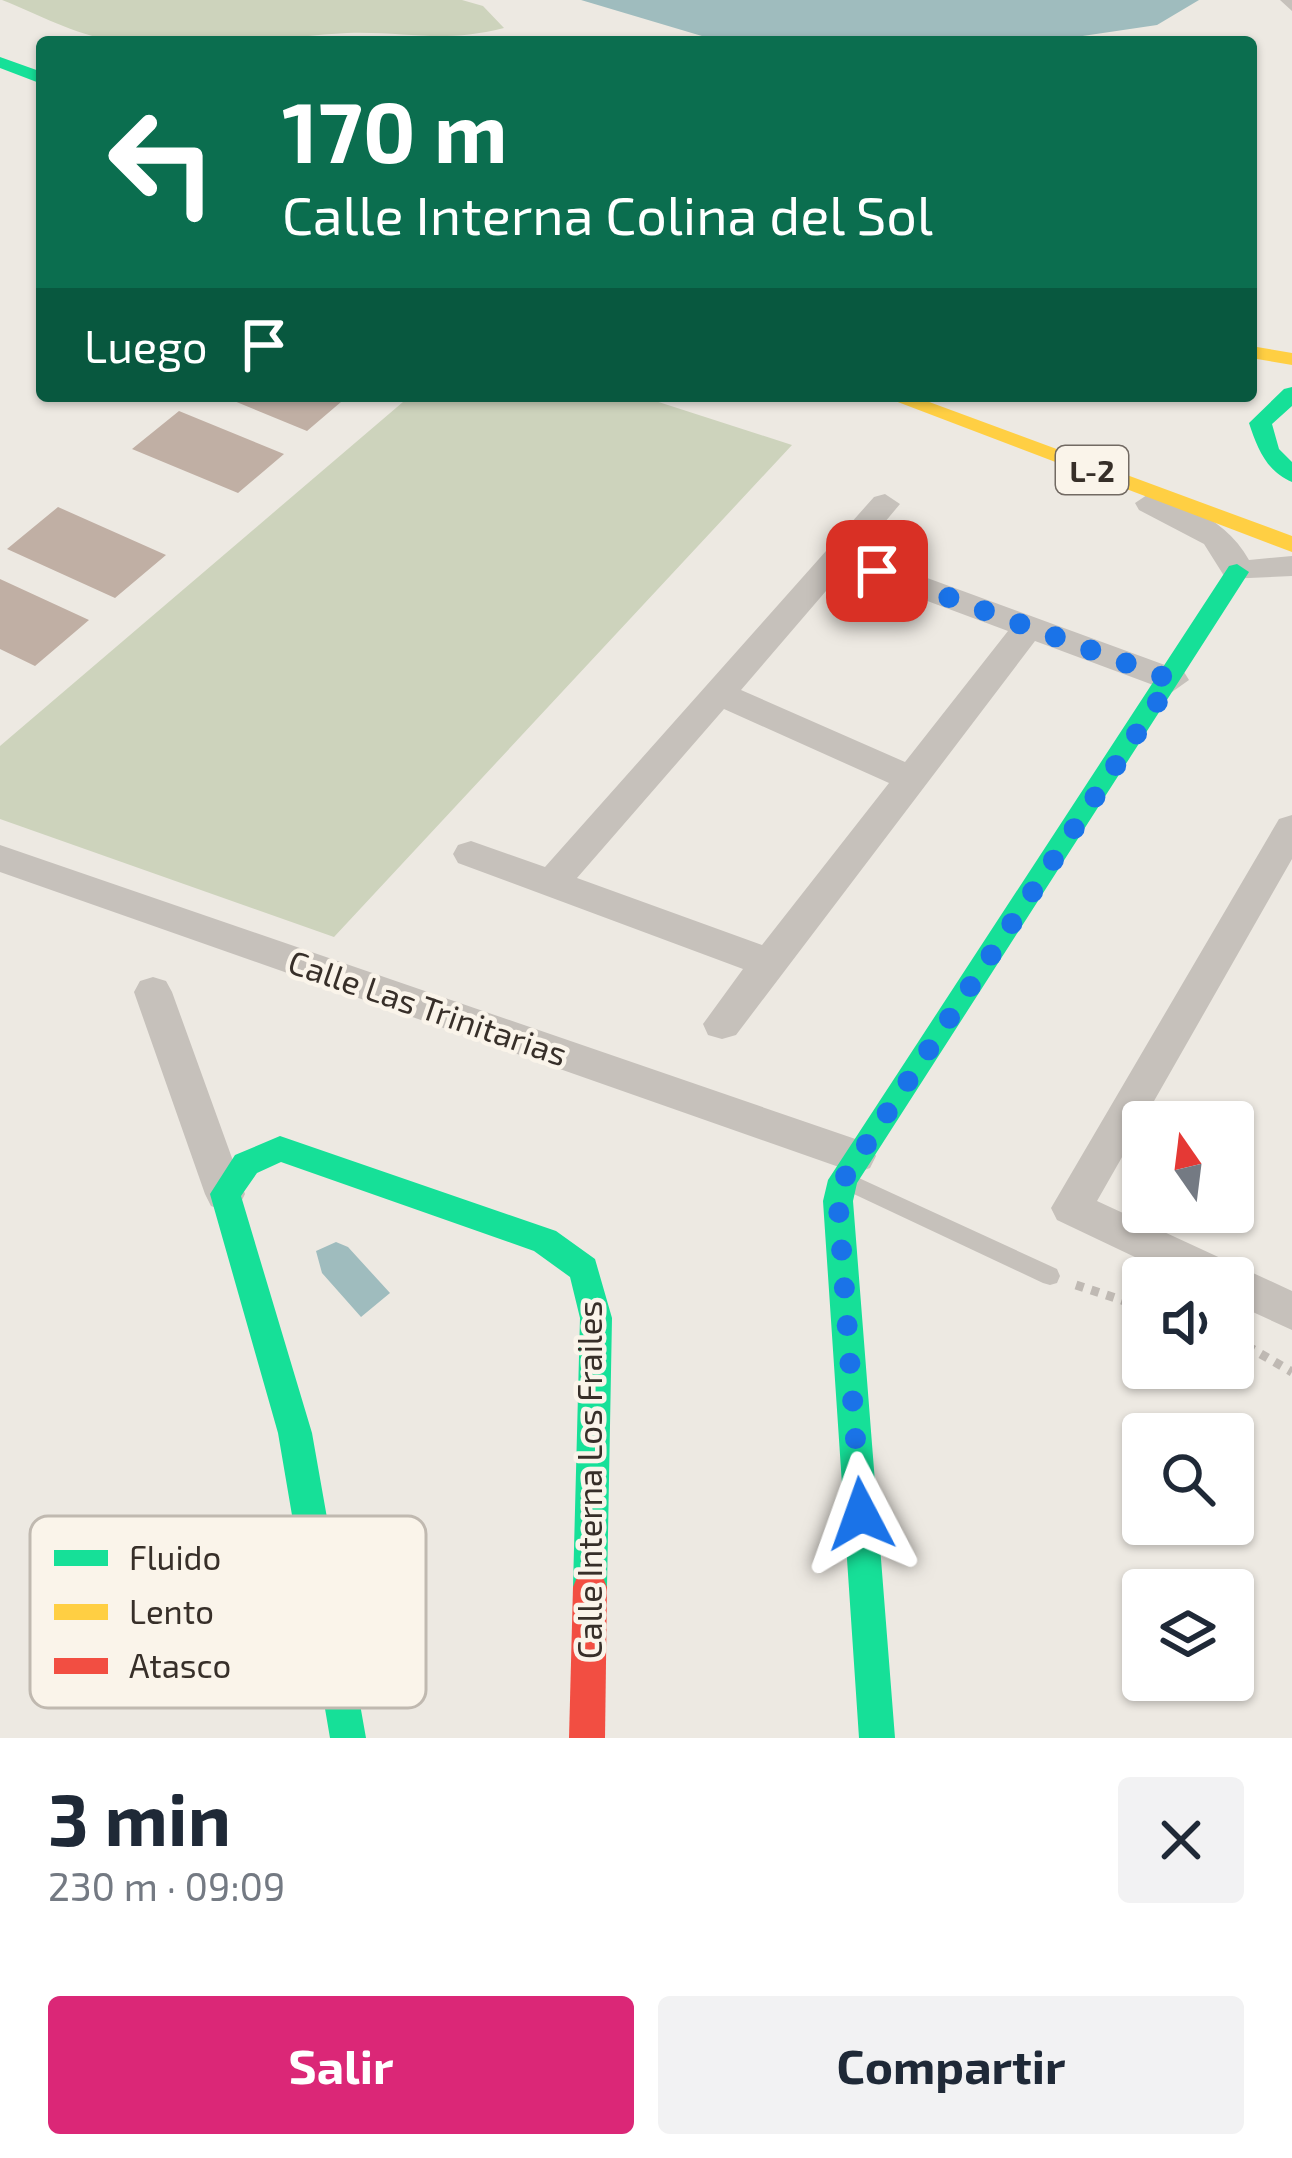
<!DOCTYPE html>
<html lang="es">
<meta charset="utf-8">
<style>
body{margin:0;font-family:"Exo 2",sans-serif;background:#f2f2f3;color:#1f2937;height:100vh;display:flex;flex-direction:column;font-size:45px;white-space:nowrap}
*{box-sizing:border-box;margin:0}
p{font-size:39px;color:#747a83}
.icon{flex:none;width:66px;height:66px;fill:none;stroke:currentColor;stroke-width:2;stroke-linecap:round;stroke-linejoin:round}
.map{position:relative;height:1738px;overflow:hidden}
.side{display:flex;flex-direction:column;background:#fff;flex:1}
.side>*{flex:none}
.hud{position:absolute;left:36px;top:36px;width:1221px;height:366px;border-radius:12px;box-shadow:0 3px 9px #0004;background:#0b6e4f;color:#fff;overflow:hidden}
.needle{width:78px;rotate:346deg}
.fabs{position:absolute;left:1122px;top:1101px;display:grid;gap:24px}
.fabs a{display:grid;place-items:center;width:132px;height:132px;border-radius:12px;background:#fff;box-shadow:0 3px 9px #0004;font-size:60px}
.pin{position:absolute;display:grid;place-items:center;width:102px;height:102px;color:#fff;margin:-51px;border-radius:24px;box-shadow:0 6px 18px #0006}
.me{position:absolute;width:132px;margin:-66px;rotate:356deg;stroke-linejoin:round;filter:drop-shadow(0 0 9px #0008)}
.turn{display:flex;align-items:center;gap:42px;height:252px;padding:0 48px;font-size:54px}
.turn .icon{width:156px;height:156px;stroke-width:2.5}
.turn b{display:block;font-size:84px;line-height:102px}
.then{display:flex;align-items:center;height:114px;padding:0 48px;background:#0003;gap:24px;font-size:45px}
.round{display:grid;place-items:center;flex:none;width:126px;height:126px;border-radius:12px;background:#f2f2f3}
.headline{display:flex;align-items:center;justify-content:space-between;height:204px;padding:0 48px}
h1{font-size:72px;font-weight:700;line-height:90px}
.action{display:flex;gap:24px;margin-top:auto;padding:24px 48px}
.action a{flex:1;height:138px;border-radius:12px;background:#db2777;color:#fff;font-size:48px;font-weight:700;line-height:138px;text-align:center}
.action a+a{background:#f2f2f3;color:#1f2937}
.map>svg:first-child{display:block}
.green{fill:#cdd3bc}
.water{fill:#9fbcbe}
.building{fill:#c0afa4}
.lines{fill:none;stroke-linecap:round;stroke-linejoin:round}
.path{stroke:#bfb9b3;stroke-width:9;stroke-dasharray:8 8;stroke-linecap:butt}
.lane{fill:#c6c1bb;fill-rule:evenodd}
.street{fill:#c6c1bb;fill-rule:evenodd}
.fast{fill:#16e098;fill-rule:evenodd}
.slow{fill:#ffcf43;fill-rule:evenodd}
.jam{fill:#f24e42;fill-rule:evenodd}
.route{stroke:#1a73e8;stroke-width:21;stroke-dasharray:0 37.8}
.labels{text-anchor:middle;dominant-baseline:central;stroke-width:9;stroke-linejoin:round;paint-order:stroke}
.shield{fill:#faf4ea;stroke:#726a63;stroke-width:3}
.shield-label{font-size:30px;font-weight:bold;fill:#372f29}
.street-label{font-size:33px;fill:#372f29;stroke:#faf4ea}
.key{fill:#faf4ea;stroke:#c0b9b0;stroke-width:3}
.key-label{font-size:33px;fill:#372f29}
</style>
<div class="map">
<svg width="1292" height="1738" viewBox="0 0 1292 1738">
<rect width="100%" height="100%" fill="#ede9e2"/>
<path class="green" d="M2,0H462L483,6L504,28C440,44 408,31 347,33C272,37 191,54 115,41C73,34 40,15 2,0Z
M410,396H640L792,445L334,937L0,819V746Z"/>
<path class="water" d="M581,0H1199L1157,25L1042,42H722Z
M336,1242L348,1247L390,1293L361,1317L322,1273L316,1251Z"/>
<path class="building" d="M222,396H348L307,431Z
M179,411L284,454L238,493L132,449Z
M58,507L166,555L115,598L7,549Z
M0,579L89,620L35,666L0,649Z"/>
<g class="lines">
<path class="path" d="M1076,1285L1143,1307
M1233,1338L1292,1372"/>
<path class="lane" d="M1280,0H1292V11Z
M848,1173L1057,1269L1060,1276L1057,1283L1050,1285L1043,1283L841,1188L838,1182L841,1176Z"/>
<path class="street" d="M1150,493C1190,504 1229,524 1249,560L1292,556V576L1226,579L1204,544L1139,510L1135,503Z
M885,494L900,504L859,553L1184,672L1189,680L1172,692L1035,641L736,1035L722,1039L708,1035L703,1024L743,969L458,863L453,854L458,845L471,841L545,867L874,497ZM844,570L1008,631L905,762L741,690ZM724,709L889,783L762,945L577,878Z
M1292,815V859L1097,1201L1292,1291V1330L1233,1303V1278H1179L1057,1220L1051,1208L1279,819Z
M0,845L870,1144L876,1156L870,1168L856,1173L0,872Z
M153,977L166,981L172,992L245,1194L239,1206L225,1211L211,1206L205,1194L134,992L140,981Z"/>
<path class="fast" d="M0,57L42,72V84L0,68Z
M1292,387V406L1272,424L1279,449L1292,462V482C1267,472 1257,448 1249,423L1284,389Z
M1237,564L1249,572L857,1183L853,1201L895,1738H859L823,1201L828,1180L1229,566Z
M280,1136L556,1231L595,1259L612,1318L607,1587L602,1599L590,1604L578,1599L573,1587L580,1318L570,1277L534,1251L281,1162L257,1173L241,1196L312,1433L366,1738H330L278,1433L210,1194L235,1155Z"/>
<path class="slow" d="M1251,346L1292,353V365L1251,358Z
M882,396H913L1292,536V552Z"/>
<path class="jam" d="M590,1570L602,1575L607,1587L605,1738H569L573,1587L578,1575Z"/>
</g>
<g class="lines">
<path class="route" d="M861,1514L838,1201L843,1180L1172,680L877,571"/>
</g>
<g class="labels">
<rect class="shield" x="1056" y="446" width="72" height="48" rx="9"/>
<g class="shield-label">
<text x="1092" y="470">L-2</text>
</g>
<g class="street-label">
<text transform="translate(428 1007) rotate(19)">Calle Las Trinitarias</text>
<text transform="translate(589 1480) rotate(-90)">Calle Interna Los Frailes</text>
</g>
</g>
<rect x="30" y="1516" width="396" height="192" rx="18" class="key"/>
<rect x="54" y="1550" width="54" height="16" fill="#16e098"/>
<rect x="54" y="1604" width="54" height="16" fill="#ffcf43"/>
<rect x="54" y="1658" width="54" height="16" fill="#f24e42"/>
<g class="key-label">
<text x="129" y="1570">Fluido</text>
<text x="129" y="1624">Lento</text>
<text x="129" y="1678">Atasco</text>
</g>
</svg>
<div class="fabs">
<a><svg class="needle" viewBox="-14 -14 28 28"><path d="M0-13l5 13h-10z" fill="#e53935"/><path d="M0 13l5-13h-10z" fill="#747a83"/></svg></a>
<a><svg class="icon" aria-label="sound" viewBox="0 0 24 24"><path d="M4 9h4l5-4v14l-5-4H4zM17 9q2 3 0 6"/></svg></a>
<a><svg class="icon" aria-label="search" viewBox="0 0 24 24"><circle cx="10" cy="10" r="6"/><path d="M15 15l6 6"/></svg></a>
<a><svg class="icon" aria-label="layers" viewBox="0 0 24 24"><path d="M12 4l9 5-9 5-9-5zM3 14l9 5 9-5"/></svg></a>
</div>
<div class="pin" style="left:877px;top:571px;background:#d93025"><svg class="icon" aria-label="arrive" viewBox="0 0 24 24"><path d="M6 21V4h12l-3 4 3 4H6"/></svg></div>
<svg class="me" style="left:861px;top:1514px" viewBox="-20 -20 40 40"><path d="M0-17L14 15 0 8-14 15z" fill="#1a73e8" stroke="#fff" stroke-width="4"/></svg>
<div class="hud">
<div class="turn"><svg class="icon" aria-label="left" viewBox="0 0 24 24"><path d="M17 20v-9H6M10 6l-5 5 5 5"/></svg><div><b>170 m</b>Calle Interna Colina del Sol</div></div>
<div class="then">Luego<svg class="icon" aria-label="arrive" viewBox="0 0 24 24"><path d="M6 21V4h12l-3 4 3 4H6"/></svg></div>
</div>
</div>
<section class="side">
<div class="headline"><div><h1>3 min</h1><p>230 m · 09:09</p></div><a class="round"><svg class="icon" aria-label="close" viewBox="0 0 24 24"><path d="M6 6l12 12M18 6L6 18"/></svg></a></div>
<div class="action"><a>Salir</a><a>Compartir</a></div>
</section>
